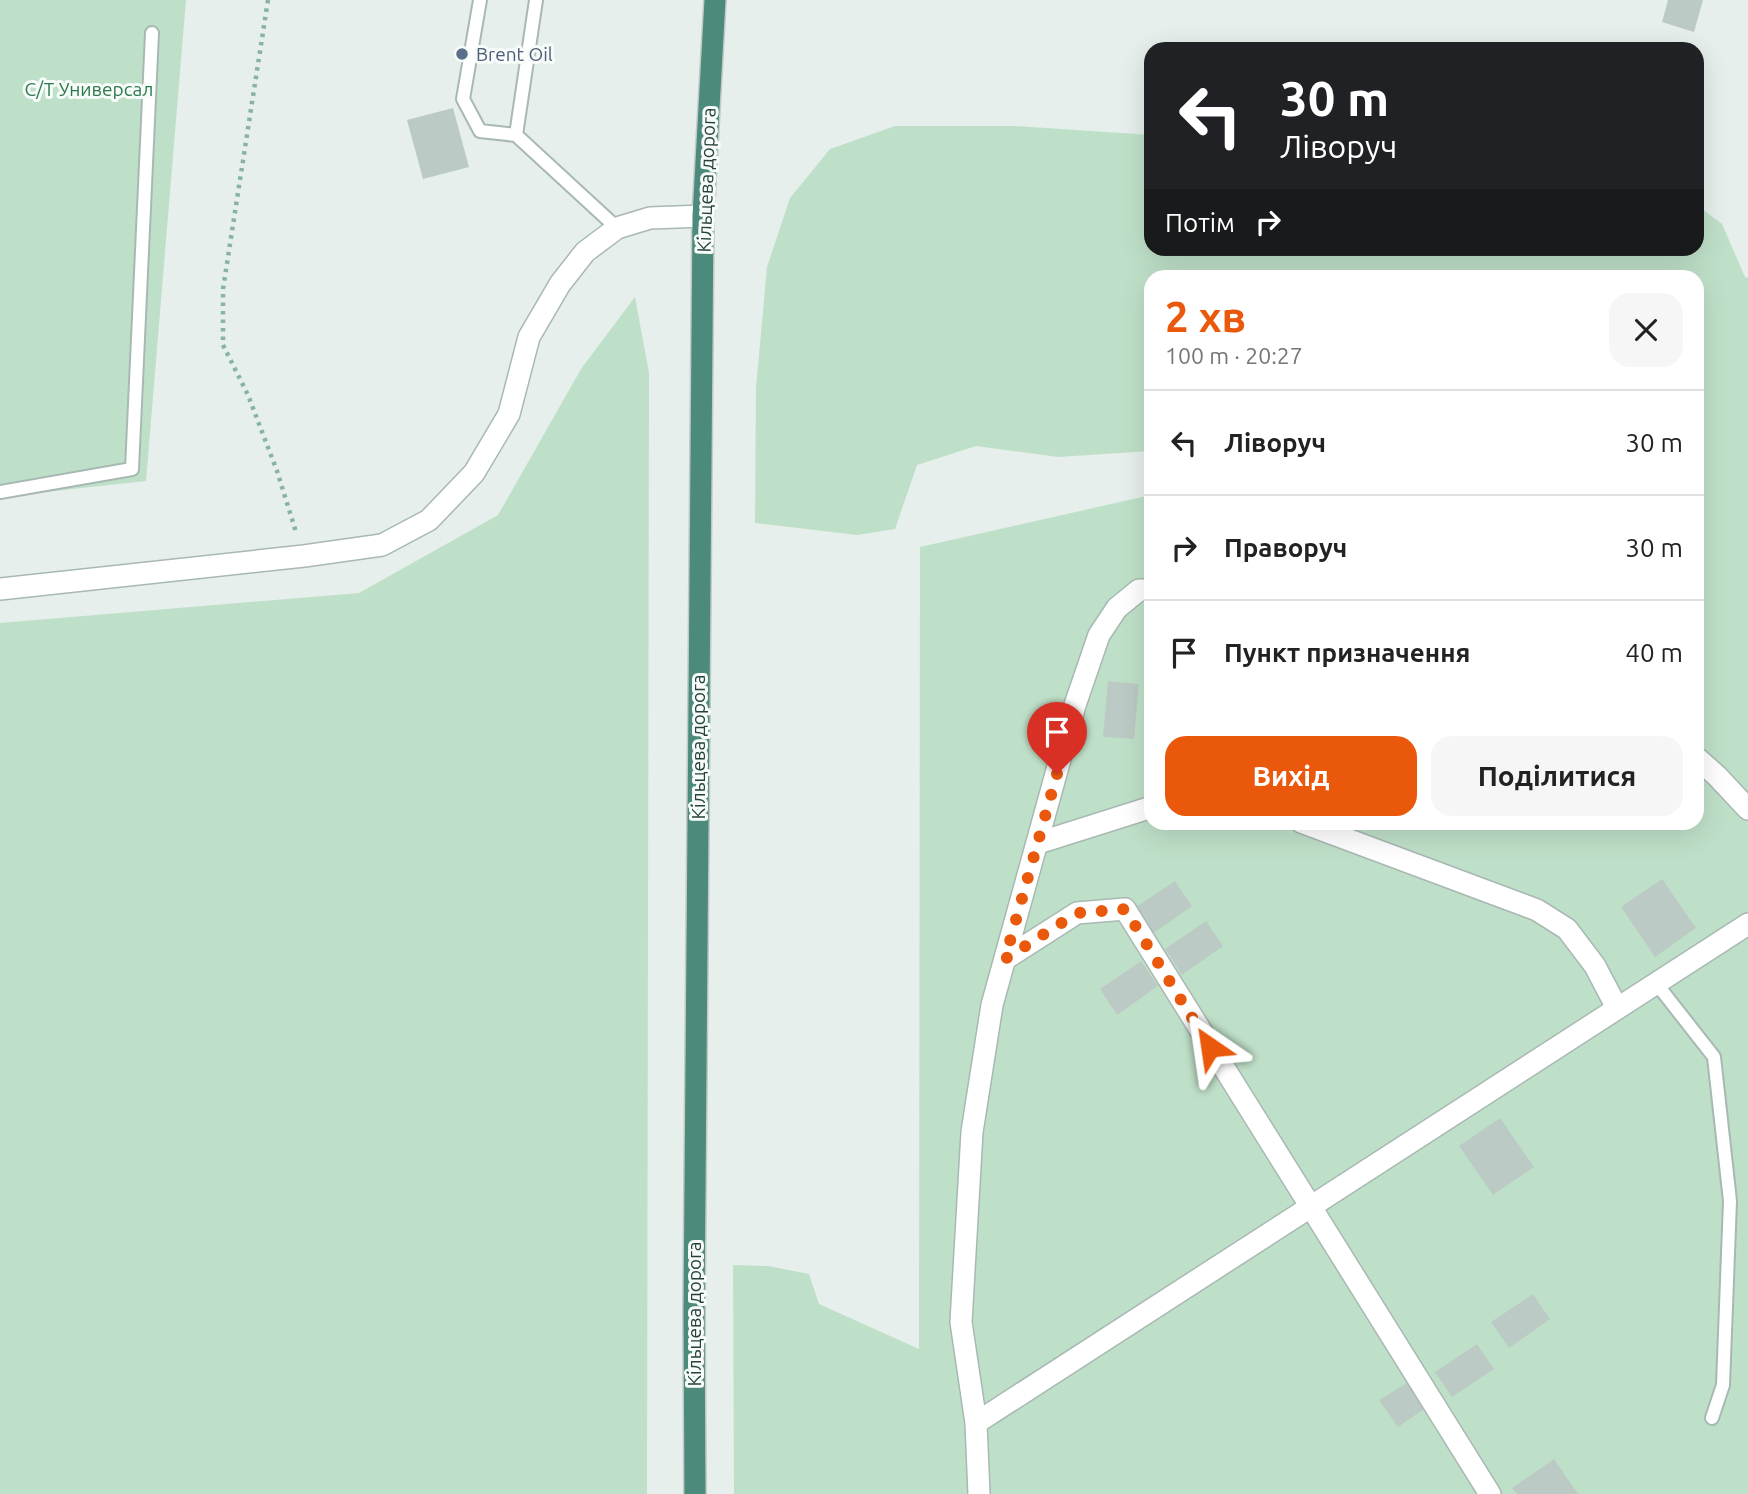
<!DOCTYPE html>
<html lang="uk">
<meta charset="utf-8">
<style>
body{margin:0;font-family:Ubuntu,sans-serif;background:#f6f6f6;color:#222;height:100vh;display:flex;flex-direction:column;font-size:26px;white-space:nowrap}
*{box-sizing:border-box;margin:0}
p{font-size:23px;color:#767676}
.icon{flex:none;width:38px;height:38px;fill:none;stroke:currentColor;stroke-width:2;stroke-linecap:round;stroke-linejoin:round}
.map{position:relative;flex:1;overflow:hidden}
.sheet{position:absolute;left:1144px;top:270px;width:560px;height:560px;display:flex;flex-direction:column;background:#fff;border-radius:21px;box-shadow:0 7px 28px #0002}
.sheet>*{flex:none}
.hud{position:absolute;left:1144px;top:42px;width:560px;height:214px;border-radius:21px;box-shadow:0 7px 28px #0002;background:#202124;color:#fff;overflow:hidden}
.pin{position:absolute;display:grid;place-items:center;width:60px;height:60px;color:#fff;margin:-72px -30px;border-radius:50% 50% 50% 0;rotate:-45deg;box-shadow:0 0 7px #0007}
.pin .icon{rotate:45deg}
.me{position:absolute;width:77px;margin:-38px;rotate:328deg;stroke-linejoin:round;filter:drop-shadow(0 0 5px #0008)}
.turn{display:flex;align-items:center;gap:24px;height:147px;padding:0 21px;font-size:32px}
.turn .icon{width:91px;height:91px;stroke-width:2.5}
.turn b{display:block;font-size:49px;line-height:60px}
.then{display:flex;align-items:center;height:66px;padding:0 21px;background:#0003;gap:14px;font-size:26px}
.round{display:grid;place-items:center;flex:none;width:74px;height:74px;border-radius:21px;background:#f6f6f6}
.headline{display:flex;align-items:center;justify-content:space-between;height:119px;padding:0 21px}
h1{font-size:42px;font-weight:700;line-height:52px;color:#ea580c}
.action{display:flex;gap:14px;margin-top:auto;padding:14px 21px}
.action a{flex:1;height:80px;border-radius:21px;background:#ea580c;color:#fff;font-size:28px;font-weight:700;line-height:80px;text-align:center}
.action a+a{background:#f6f6f6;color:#222}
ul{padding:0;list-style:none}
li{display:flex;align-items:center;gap:21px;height:105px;padding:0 21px;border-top:2px solid #e0e0e0}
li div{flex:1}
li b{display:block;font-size:26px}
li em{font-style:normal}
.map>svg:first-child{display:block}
.green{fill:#bfe0c8}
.building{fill:#bbcac4}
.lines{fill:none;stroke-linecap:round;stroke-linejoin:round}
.service-casing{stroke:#a8b8b2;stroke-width:16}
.minor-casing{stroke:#a8b8b2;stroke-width:24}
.tertiary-casing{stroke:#a8b8b2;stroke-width:24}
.trunk-casing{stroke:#c2cac8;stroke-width:24}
.path{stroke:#86b3a5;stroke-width:4.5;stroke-dasharray:3.5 5;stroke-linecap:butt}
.service{stroke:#fff;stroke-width:12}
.minor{stroke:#fff;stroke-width:21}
.tertiary{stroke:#fff;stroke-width:21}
.trunk{stroke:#4c8a7c;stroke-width:21}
.route{stroke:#ea580c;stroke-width:12;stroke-dasharray:0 21.6}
.service-dot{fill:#5c6f8a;stroke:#f7fbf9;stroke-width:2.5}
.labels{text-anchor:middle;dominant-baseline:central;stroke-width:6;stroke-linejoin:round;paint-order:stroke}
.service-label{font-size:19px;fill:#4e5e75;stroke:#f7fbf9;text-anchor:start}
.park-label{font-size:19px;fill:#2d7a4b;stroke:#f7fbf9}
.street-label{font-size:19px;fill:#24423a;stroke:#f7fbf9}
</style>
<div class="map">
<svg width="1748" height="1494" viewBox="0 0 1748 1494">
<rect width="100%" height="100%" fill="#e6efeb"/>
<path class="green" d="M0,0H186L146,481L0,497Z
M895,126H1015L1151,135L1152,248H1698V206L1722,224L1745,277L1748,278V1494H734L733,1265L768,1266L809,1274L819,1304L919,1349L920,547L1151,495L1152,822H1698V276H1152L1151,451L1058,457L976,446L917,465L895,529L857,535L755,523L756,388L767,267L790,198L830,149Z
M635,297L649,373L647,1494H0V623L359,593L498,515L581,369Z"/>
<path class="building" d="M1668,0H1703L1694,32L1662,22Z
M453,108L469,167L423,179L407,120Z
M1108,681L1139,684L1134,739L1103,737Z
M1662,879L1696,928L1655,957L1621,907Z
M1175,881L1192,906L1151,935L1133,909Z
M1206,921L1223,946L1182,975L1165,949Z
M1141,961L1158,986L1117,1015L1100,989Z
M1500,1118L1534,1167L1493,1195L1459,1146Z
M1533,1294L1550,1319L1509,1348L1491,1322Z
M1477,1344L1494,1369L1452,1397L1435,1372Z
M1407,1383L1424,1409L1398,1427L1379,1400Z
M1554,1459L1578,1494H1517L1512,1488Z"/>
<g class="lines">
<defs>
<path id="service" d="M480,0L463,99L480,131L516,135
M536,0L516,135L617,228
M0,492L132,469L152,33
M1656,983L1714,1057L1730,1201L1723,1385L1712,1418"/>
<path id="minor" d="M1698,759L1717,776L1748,809
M1301,822L1537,910L1567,929L1595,966L1617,1008
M1038,843L1152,807
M1005,959L1077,913L1125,909L1490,1494
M976,1423L1748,924
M979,1494L976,1423L961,1322L972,1132L992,1005L1075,705L1099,635L1117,608L1139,590H1152"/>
<path id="tertiary" d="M0,589L304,556L382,545L429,520L474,473L509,414L529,337L560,284L585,252L617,228L650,218L703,216"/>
<path id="trunk" d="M695,1494L694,1311L703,216L715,0"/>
</defs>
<use href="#service" class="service-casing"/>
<use href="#minor" class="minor-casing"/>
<use href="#tertiary" class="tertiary-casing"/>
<use href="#trunk" class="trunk-casing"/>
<path class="path" d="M268,0L223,289V345L248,395L277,471L296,532"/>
<use href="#service" class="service"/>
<use href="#minor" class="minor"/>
<use href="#tertiary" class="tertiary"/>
<use href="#trunk" class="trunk"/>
</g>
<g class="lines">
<path class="route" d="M1057,774L1005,959L1077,913L1125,909L1210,1047"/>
</g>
<circle class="service-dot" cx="462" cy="54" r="7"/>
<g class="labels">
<g class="service-label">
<text x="476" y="54">Brent Oil</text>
</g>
<g class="park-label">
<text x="89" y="89">С/Т Универсал</text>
</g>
<g class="street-label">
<text transform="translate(706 180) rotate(-88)">Кільцева дорога</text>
<text transform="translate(698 747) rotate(-90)">Кільцева дорога</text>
<text transform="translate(694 1314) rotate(-90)">Кільцева дорога</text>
</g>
</g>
</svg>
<div class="pin" style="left:1057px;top:774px;background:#d93025"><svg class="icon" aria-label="arrive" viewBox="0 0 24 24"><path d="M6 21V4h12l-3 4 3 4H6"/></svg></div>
<svg class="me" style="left:1210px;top:1047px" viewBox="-20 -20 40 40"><path d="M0-17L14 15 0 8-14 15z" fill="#ea580c" stroke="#fff" stroke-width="4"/></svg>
<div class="hud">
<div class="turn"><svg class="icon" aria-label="left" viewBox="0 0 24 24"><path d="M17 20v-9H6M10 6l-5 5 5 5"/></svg><div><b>30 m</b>Ліворуч</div></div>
<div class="then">Потім<svg class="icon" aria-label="right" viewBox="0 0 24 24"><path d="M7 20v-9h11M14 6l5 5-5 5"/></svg></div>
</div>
<section class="sheet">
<div class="headline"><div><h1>2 хв</h1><p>100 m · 20:27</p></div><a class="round"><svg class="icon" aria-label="close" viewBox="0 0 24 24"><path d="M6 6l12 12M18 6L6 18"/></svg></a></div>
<ul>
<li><svg class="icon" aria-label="left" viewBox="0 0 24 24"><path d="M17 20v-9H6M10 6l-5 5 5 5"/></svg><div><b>Ліворуч</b></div><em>30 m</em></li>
<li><svg class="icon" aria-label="right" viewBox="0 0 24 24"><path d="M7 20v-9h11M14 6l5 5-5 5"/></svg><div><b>Праворуч</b></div><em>30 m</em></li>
<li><svg class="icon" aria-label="arrive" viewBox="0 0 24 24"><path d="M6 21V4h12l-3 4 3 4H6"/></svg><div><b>Пункт призначення</b></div><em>40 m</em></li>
</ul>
<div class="action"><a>Вихід</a><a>Поділитися</a></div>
</section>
</div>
